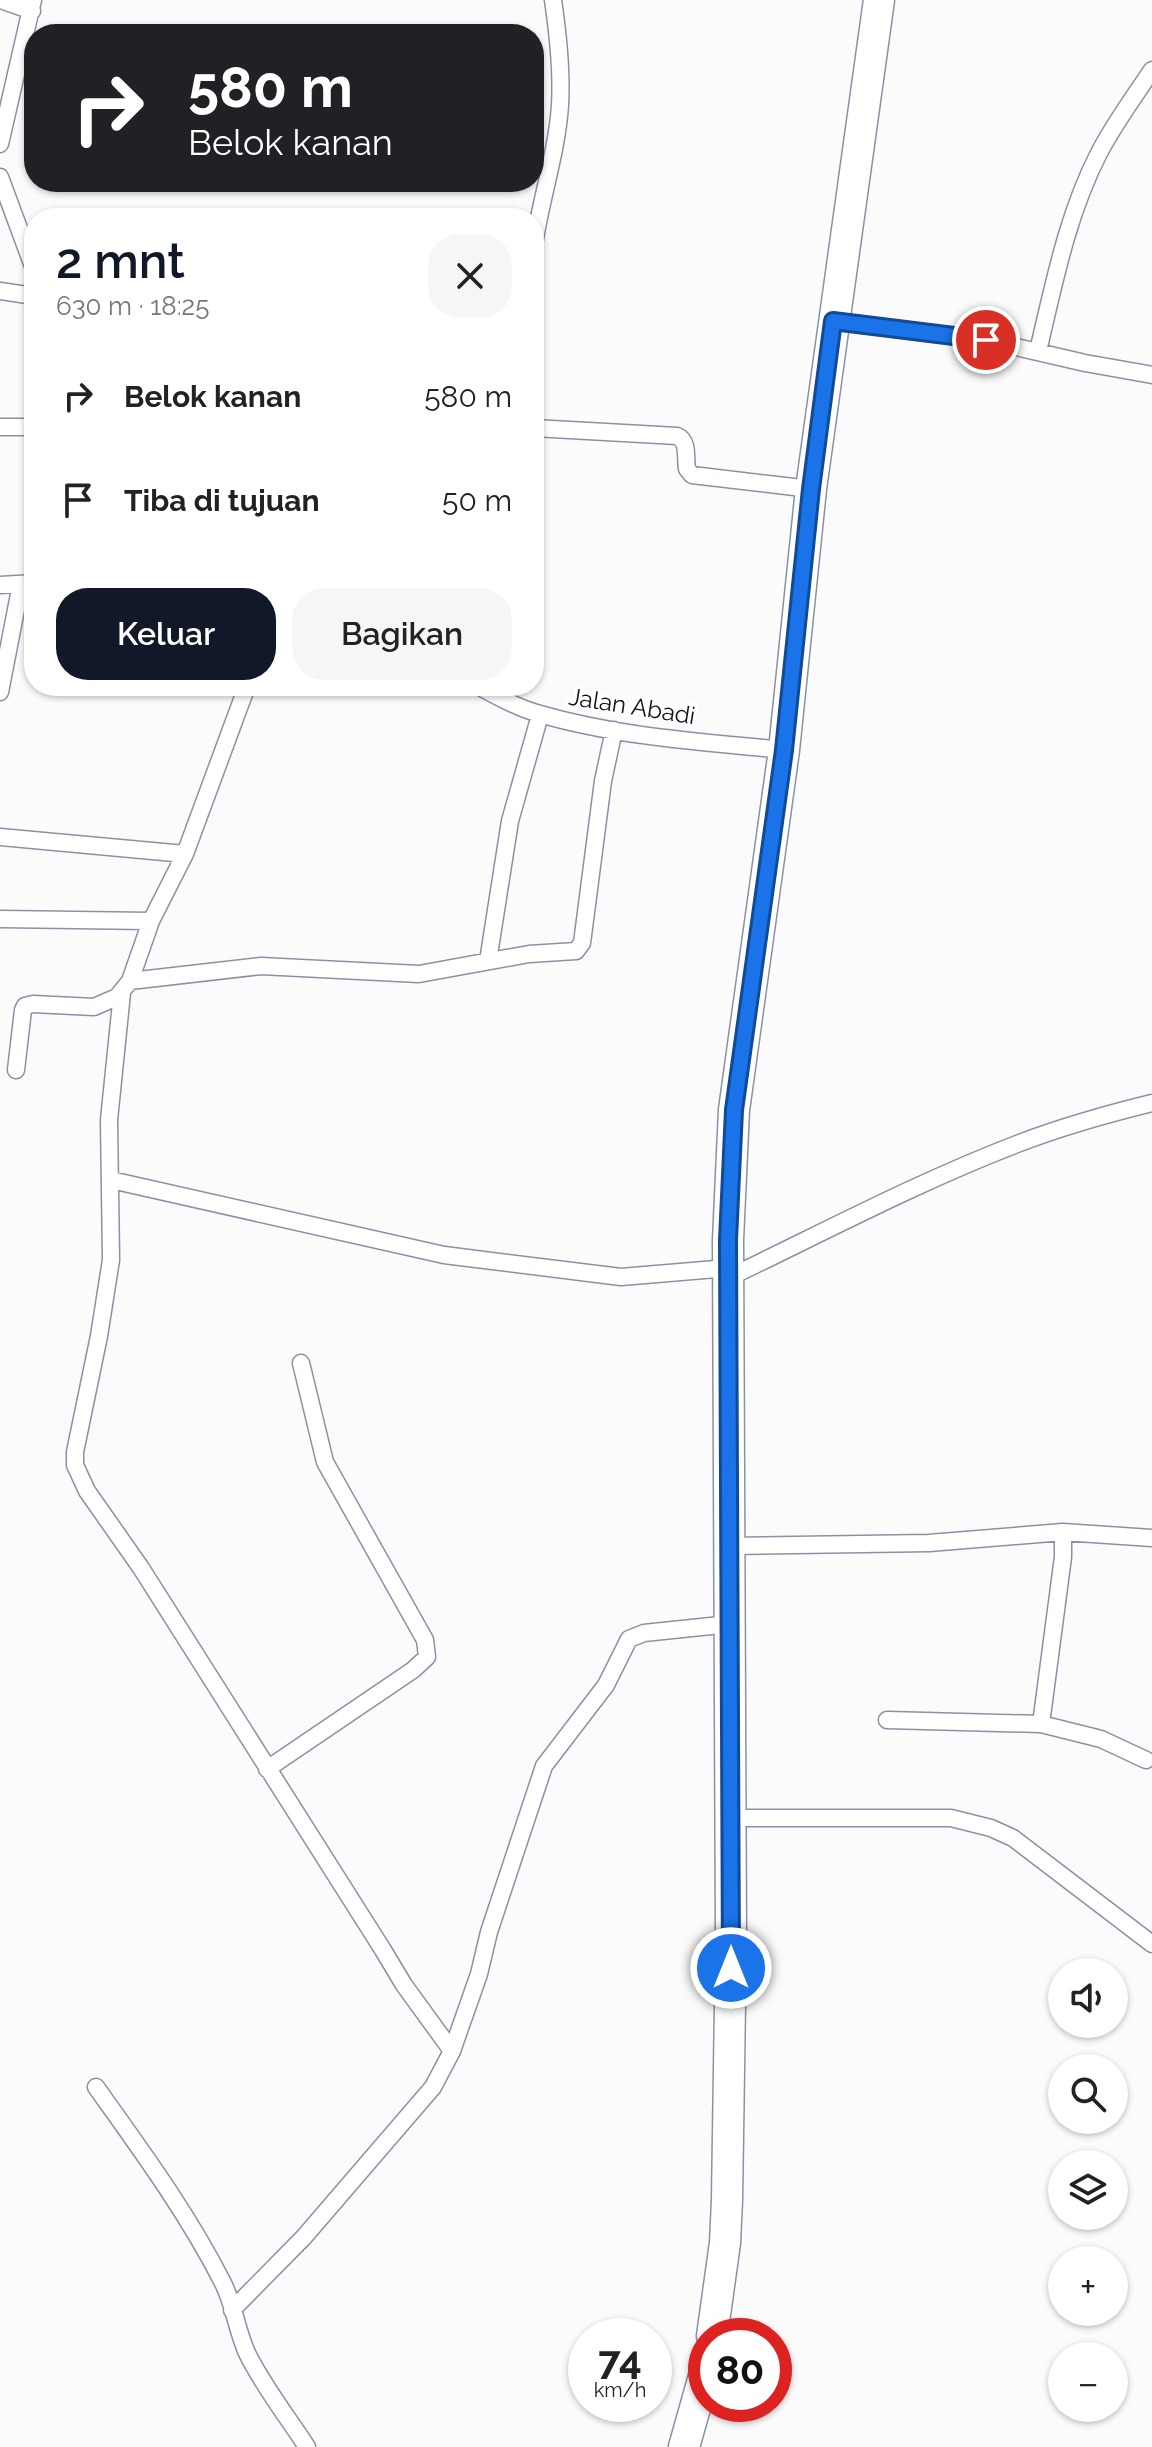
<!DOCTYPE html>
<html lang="id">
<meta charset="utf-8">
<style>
body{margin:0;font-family:Raleway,sans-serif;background:#f6f6f6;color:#222;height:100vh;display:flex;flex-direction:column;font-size:30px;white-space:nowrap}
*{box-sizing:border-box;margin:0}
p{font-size:26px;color:#767676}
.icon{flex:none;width:44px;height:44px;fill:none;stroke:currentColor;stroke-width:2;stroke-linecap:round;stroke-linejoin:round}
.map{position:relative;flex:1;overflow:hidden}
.sheet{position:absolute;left:24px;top:208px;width:520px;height:488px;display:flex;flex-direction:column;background:#fff;border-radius:32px;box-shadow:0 2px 6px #0004}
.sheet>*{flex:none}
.banner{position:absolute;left:24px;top:24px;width:520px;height:168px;border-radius:32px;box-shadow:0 2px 6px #0004;background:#202124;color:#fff;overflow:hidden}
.fabs{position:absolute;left:1048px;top:1958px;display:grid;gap:16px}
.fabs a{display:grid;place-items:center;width:80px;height:80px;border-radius:50%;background:#fff;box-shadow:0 2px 6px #0004;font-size:40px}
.speed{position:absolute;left:568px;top:2318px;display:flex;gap:16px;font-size:40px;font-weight:700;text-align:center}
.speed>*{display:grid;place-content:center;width:104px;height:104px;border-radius:50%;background:#fff;box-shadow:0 2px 6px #0004;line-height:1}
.speed small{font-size:20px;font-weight:400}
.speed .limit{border:12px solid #d22;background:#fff;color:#111}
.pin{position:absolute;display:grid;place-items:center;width:68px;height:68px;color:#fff;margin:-34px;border:4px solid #fff;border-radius:50%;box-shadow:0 2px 8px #0007}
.me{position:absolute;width:88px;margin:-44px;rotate:0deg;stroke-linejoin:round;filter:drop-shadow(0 0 6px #0008)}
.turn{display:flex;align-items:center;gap:28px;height:168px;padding:0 32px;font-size:36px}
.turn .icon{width:104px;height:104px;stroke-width:2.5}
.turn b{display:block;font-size:56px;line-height:68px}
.round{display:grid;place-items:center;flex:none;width:84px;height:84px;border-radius:32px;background:#f6f6f6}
.summary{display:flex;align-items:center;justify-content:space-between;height:136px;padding:0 32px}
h1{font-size:48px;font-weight:600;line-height:60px;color:#111827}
.button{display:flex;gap:16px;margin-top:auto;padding:16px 32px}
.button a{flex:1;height:92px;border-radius:32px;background:#111827;color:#fff;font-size:32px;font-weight:600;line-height:92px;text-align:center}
.button a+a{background:#f6f6f6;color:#222}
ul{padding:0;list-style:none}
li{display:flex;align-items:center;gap:24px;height:104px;padding:0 32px}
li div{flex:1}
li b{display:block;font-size:30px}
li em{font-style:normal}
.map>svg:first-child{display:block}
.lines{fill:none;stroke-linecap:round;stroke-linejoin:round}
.street-casing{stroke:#8b90a9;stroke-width:19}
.highway-casing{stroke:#8b90a9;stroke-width:33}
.street{stroke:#fff;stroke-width:16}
.highway{stroke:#fff;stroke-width:30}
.route-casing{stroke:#114b97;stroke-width:20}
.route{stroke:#1a73e8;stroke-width:14}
.labels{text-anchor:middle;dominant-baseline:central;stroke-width:7;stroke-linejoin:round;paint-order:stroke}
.street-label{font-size:24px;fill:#12141d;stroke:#fff}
</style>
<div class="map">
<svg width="1152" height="2447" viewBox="0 0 1152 2447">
<rect width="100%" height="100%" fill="#fbfbfb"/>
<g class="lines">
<defs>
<path id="street" d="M1,0L32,11
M0,144L33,0
M0,177L34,269
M534,245C541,198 557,152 560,105C562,71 558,34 553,0
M0,291L34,296
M833,321L986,340L1085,363L1152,375
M1038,351C1054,284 1067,215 1099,153C1114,124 1134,97 1152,70
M0,427H34
M534,428L677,436C689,441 685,457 687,469L692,475L811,489
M0,585L34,583
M478,686C498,697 518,708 540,714C619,737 703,742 784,750
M0,692L21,584
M0,837L185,854
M0,919L151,921
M488,961L510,821L540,715
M130,981L261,966L419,974L529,954L576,951L582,943L603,781L614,730
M122,993L109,1120L111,1260L99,1336L75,1452V1465L87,1491L141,1568L383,1950L404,1985L452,2051
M16,1070L23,1010L25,1006L33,1004L94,1007L117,997L130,981L151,921L185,854L247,686
M111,1180L444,1255L621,1277L728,1268
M728,1278C824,1232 918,1182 1017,1144C1061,1127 1107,1114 1152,1103
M728,1546L929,1543L1063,1532L1152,1538
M887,1720L1041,1724L1101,1739L1146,1760
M1041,1724L1063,1557V1532
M267,1769L413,1670L427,1657L425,1640L325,1462L301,1363
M730,1818H951L991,1828L1013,1838L1152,1944
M96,2087C141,2150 188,2214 223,2283C234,2305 237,2331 247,2353C263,2386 287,2416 307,2447
M232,2310L304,2237L433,2087L452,2051L479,1974L489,1932L544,1766L606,1685L629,1639L644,1633L730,1624"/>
<path id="highway" d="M712,2336L725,2243L727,2200L731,1939L728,1240L734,1110L784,750L811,489L879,0
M684,2447L706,2369"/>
</defs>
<use href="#street" class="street-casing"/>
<use href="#highway" class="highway-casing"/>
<use href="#street" class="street"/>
<use href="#highway" class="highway"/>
</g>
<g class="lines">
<defs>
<path id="route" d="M731,1968L728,1240L734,1110L784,750L811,489L833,321L986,340"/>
</defs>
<use href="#route" class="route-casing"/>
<use href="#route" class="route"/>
</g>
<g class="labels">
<g class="street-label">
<text transform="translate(632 706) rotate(9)">Jalan Abadi</text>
</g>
</g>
</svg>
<div class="fabs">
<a><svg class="icon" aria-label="sound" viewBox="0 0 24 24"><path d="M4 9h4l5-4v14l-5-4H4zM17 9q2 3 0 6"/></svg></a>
<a><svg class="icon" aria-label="search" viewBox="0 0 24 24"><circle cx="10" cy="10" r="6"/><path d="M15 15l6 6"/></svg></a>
<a><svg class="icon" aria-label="layers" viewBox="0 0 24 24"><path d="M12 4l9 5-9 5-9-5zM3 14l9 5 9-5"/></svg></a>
<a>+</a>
<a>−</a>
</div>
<div class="speed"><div>74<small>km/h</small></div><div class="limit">80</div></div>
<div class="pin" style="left:986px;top:340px;background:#d93025"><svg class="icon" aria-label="arrive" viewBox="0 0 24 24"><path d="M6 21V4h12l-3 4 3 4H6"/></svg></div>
<svg class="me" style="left:731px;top:1968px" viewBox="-20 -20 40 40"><circle r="17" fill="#1a73e8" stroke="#fff" stroke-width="3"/><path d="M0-11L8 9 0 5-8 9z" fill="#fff"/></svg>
<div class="banner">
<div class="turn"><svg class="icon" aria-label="right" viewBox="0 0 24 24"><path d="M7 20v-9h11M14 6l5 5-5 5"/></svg><div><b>580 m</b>Belok kanan</div></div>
</div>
<section class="sheet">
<div class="summary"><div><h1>2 mnt</h1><p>630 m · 18:25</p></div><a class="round"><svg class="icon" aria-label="close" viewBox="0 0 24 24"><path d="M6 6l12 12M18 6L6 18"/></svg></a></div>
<ul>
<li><svg class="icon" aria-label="right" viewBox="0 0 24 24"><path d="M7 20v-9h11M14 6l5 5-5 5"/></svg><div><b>Belok kanan</b></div><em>580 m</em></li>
<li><svg class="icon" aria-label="arrive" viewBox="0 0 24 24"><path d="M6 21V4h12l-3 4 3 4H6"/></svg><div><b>Tiba di tujuan</b></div><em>50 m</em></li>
</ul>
<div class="button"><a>Keluar</a><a>Bagikan</a></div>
</section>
</div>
